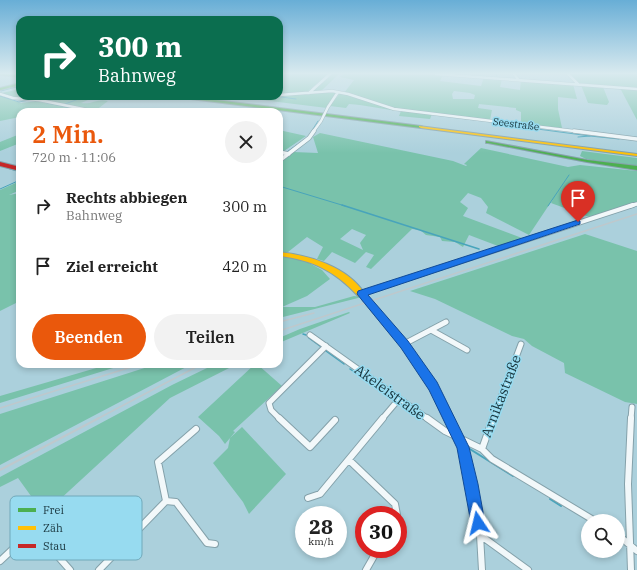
<!DOCTYPE html>
<html lang="de">
<meta charset="utf-8">
<style>
body{margin:0;font-family:"IBM Plex Serif",serif;background:#f2f2f2;color:#222;height:100vh;display:flex;flex-direction:column;font-size:15px;white-space:nowrap}
*{box-sizing:border-box;margin:0}
p{font-size:13px;color:#767676}
.icon{flex:none;width:22px;height:22px;fill:none;stroke:currentColor;stroke-width:2;stroke-linecap:round;stroke-linejoin:round}
.map{position:relative;flex:1;overflow:hidden}
.details{position:absolute;left:16px;top:108px;width:267px;height:260px;display:flex;flex-direction:column;background:#fff;border-radius:12px;box-shadow:0 2px 6px #0003}
.details>*{flex:none}
.top-card{position:absolute;left:16px;top:16px;width:267px;height:84px;border-radius:12px;box-shadow:0 2px 6px #0003;background:#0b6e4f;color:#fff;overflow:hidden}
.controls{position:absolute;left:581px;top:514px;display:grid;gap:8px}
.controls a{display:grid;place-items:center;width:44px;height:44px;border-radius:50%;background:#fff;box-shadow:0 2px 6px #0003;font-size:20px}
.speed{position:absolute;left:295px;top:506px;display:flex;gap:8px;font-size:20px;font-weight:700;text-align:center}
.speed>*{display:grid;place-content:center;width:52px;height:52px;border-radius:50%;background:#fff;box-shadow:0 2px 6px #0003;line-height:1}
.speed small{font-size:10px;font-weight:400}
.speed .limit{border:6px solid #d22;background:#fff;color:#111}
.pin{position:absolute;display:grid;place-items:center;width:34px;height:34px;color:#fff;margin:-41px -17px;border-radius:50% 50% 50% 0;rotate:-45deg;box-shadow:0 0 4px #0007}
.pin .icon{rotate:45deg}
.me{position:absolute;width:44px;margin:-22px;rotate:350deg;stroke-linejoin:round;filter:drop-shadow(0 0 3px #0008)}
.turn{display:flex;align-items:center;gap:14px;height:84px;padding:0 16px;font-size:18px}
.turn .icon{width:52px;height:52px;stroke-width:2.5}
.turn b{display:block;font-size:28px;line-height:34px}
.round{display:grid;place-items:center;flex:none;width:42px;height:42px;border-radius:21px;background:#f2f2f2}
.summary{display:flex;align-items:center;justify-content:space-between;height:68px;padding:0 16px}
h1{font-size:24px;font-weight:600;line-height:30px;color:#ea580c}
.primary-button{display:flex;gap:8px;margin-top:auto;padding:8px 16px}
.primary-button a{flex:1;height:46px;border-radius:24px;background:#ea580c;color:#fff;font-size:16px;font-weight:600;line-height:46px;text-align:center}
.primary-button a+a{background:#f2f2f2;color:#222}
ul{padding:0;list-style:none}
li{display:flex;align-items:center;gap:12px;height:60px;padding:0 16px}
li div{flex:1}
li b{display:block;font-size:15px}
li em{font-style:normal}
.map>svg:first-child{display:block}
.green{fill:#79c2ab;fill-rule:evenodd}
.lines{fill:none;stroke-linecap:round;stroke-linejoin:round}
.stream-far2{stroke:#48a4bb;stroke-width:1}
.stream-far1{stroke:#48a4bb;stroke-width:1.5}
.stream{stroke:#48a4bb;stroke-width:2}
.street-far4-casing{stroke:#84a1aa;stroke-width:3.5}
.street-far3-casing{stroke:#84a1aa;stroke-width:5}
.street-far2-casing{stroke:#84a1aa;stroke-width:6}
.street-far1-casing{stroke:#84a1aa;stroke-width:7}
.street-casing{stroke:#84a1aa;stroke-width:8}
.fast-casing{stroke:#84a1aa;stroke-width:2}
.slow-casing{stroke:#84a1aa;stroke-width:2}
.jam-casing{stroke:#84a1aa;stroke-width:2}
.street-far4{stroke:#f2f8fa;stroke-width:2.5}
.street-far3{stroke:#f2f8fa;stroke-width:3.5}
.street-far2{stroke:#f2f8fa;stroke-width:4}
.street-far1{stroke:#f2f8fa;stroke-width:5}
.street{stroke:#f2f8fa;stroke-width:6}
.fast{fill:#4caf50;fill-rule:evenodd}
.slow{fill:#ffc107;fill-rule:evenodd}
.jam{fill:#c62828;fill-rule:evenodd}
.rail-far1{stroke:#bec8cc;stroke-width:1.5}
.rail{stroke:#bec8cc;stroke-width:2}
.street-bridge-casing{stroke:#84a1aa;stroke-width:3.5;stroke-linecap:butt}
.street-bridge{stroke:#f2f8fa;stroke-width:2.5}
.route{fill:#1a73e8;stroke:#114b97}
.labels{text-anchor:middle;dominant-baseline:central;stroke-width:3;stroke-linejoin:round;paint-order:stroke}
.far-street-label{font-size:10px;fill:#18343c;stroke:#97dbf0}
.near-street-label{font-size:14px;fill:#18343c;stroke:#97dbf0}
.key{fill:#97dbf0;stroke:#71a9ba;stroke-width:1}
.key-label{font-size:11px;fill:#18343c}
</style>
<div class="map">
<svg width="637" height="570" viewBox="0 0 637 570">
<rect width="100%" height="100%" fill="#abd0dc"/>
<path class="green" d="M279,74H329L304,94L331,74H339L320,92H333L336,94L327,108L229,96H292L279,95Z
M344,74L443,75L440,81L481,86L484,77L502,79L500,87L520,90L521,80L573,84L577,99L558,97V109L562,128L521,124V112L516,110V108L479,104L478,108L492,110L490,120L400,109L399,111C382,109 366,105 349,104L346,108L330,106L340,93L367,100L344,93L354,80L340,77ZM454,91L470,93L475,95L474,99H453L452,94Z
M569,74H637V88L578,83Z
M581,85L603,87L609,102L607,105L588,103Z
M620,88L637,90V120Z
M20,89V96H97L81,103C91,105 98,98 108,101L95,111L21,99L2,93Z
M0,96L21,103L39,101L89,112H20V117L0,121Z
M401,111L432,114L430,119L399,116Z
M279,130L306,136L284,151L279,150Z
M320,133L453,161L466,166L467,165L464,164L481,148L568,167L580,165L637,171V203L589,217L551,203L553,199L529,235L486,213L488,207L481,198L468,193L460,202L468,208L463,216L522,238L498,246L469,235L463,247L455,242L442,241L440,237L426,235L420,230L412,229L371,269L366,267L374,255L366,252L355,263L332,252L324,261L317,259L323,247L307,237L288,252H279V163L293,152L318,153L313,137ZM352,229L366,235L360,243L363,250L340,239Z
M20,134V143L0,151V142Z
M582,151L637,158V166L586,159L580,156Z
M20,181V190L9,195L20,193V191V301L0,311V190Z
M585,234L637,251V404L625,402L565,373L564,363L532,346L524,339L512,336L435,299L410,291Z
M298,257L322,270L330,279L307,296L282,307H315L354,296L362,297L279,318V258Z
M349,312L350,313L279,343V338L300,329Z
M110,364H126L0,403V396Z
M157,364H192L0,465V414Z
M222,364H237L170,398L44,514L18,478L0,487V477L172,385L207,368Z
M255,364H257L282,386L233,431L235,432L225,444L219,436L198,417Z
M242,427L286,474L249,514L243,502L213,463L228,448L230,438Z"/>
<g class="lines">
<path class="stream-far2" d="M496,74L497,76
M1,91L20,86
M0,96L19,102L29,100
M269,96L278,97
M281,97L296,99
M47,103L71,108
M65,104L87,96
M79,109L91,112
M67,112L76,109
M492,123L590,136
M578,137L590,136L619,139
M287,152L308,137L318,121
M280,157L285,154
M7,168L20,172
M279,186L345,206
M0,189L20,180
M548,206L569,175"/>
<path class="stream-far1" d="M342,205L479,249
M303,334L306,335
M309,338L320,346
M326,351L344,364
M350,369L387,395
M390,397L394,400
M400,403L423,419"/>
<path class="stream" d="M465,446L513,476
M550,499L561,506
M618,542L622,544"/>
<defs>
<path id="street-far4" d="M436,74L637,89
M514,74L518,79
M568,74L578,84
M309,93L330,74
M0,94L13,98L39,100L98,112
M279,95L332,91L348,94L394,109L582,132
M328,107L338,92
M313,132L321,121"/>
<path id="street-far3" d="M574,131L637,139
M279,152L289,154
M279,161L309,138L314,131
M630,206L637,204"/>
<path id="street-far2" d="M366,300L361,294L633,205"/>
<path id="street-far1" d="M365,299L420,365L433,386L449,419
M431,330L467,350
M310,335L428,419
M404,344L446,322
M280,419L271,410L269,403L326,346
M382,419L399,399
M493,419L521,344
M631,419L632,407"/>
<path id="street" d="M279,418L310,447L335,420
M427,418L445,431L482,449L492,459L595,521
M449,418L463,447L472,484L480,535L482,570
M482,449L493,418
M349,460L395,504L397,515
M308,498L320,494L383,418
M166,501L176,502L207,543L215,544
M480,535L528,570
M618,535L637,551
M0,561L32,531L49,552L55,553L70,570
M99,570L166,501L158,462L196,429
M366,570L378,549
M631,570L628,484L631,418"/>
<path id="fast" d="M0,74L20,75V77L0,75Z
M20,83V85L0,90V88Z
M173,96H184L421,126L423,127L421,128L175,97Z
M486,141L587,160L637,166V170L587,162L488,143H486Z"/>
<path id="slow" d="M419,126L637,154V156L421,128L419,127Z
M279,252C309,255 348,267 365,294L364,296H358C335,271 313,260 279,256Z"/>
<path id="jam" d="M0,162L20,167V171L0,166Z"/>
</defs>
<use href="#street-far4" class="street-far4-casing"/>
<use href="#street-far3" class="street-far3-casing"/>
<use href="#street-far2" class="street-far2-casing"/>
<use href="#street-far1" class="street-far1-casing"/>
<use href="#street" class="street-casing"/>
<use href="#fast" class="fast-casing"/>
<use href="#slow" class="slow-casing"/>
<use href="#jam" class="jam-casing"/>
<use href="#street-far4" class="street-far4"/>
<use href="#street-far3" class="street-far3"/>
<use href="#street-far2" class="street-far2"/>
<use href="#street-far1" class="street-far1"/>
<use href="#street" class="street"/>
<use href="#fast" class="fast"/>
<use href="#slow" class="slow"/>
<use href="#jam" class="jam"/>
<path class="rail-far1" d="M279,322L314,313
M279,331L637,214
M0,408L141,364
M97,419L202,364"/>
<path class="rail" d="M0,470L99,418"/>
<defs>
<path id="street-bridge" d="M321,121L328,107"/>
</defs>
<use href="#street-bridge" class="street-bridge-casing"/>
<use href="#street-bridge" class="street-bridge"/>
</g>
<linearGradient id="sky" x2="0" y2="1"><stop stop-color="#68aed6"/><stop offset="0.48" stop-color="#d9eaef"/><stop offset="1" stop-color="#d9eaef" stop-opacity="0"/></linearGradient>
<rect width="637" height="153" fill="url(#sky)"/>
<path class="route" d="M578,220L580,221V224L368,295L408,341L437,382L469,447L478,484L485,523L483,528L478,530L473,528L471,523L457,448L429,390L401,348L357,294L358,291Z"/>
<g class="labels">
<g class="far-street-label">
<text transform="translate(516 124) rotate(7)">Seestraße</text>
</g>
<g class="near-street-label">
<text transform="translate(390 392) rotate(36)">Akeleistraße</text>
<text transform="translate(501 396) rotate(-69)">Arnikastraße</text>
</g>
</g>
<rect x="10" y="496" width="132" height="64" rx="6" class="key"/>
<rect x="18" y="508" width="18" height="4" fill="#4caf50"/>
<rect x="18" y="526" width="18" height="4" fill="#ffc107"/>
<rect x="18" y="544" width="18" height="4" fill="#c62828"/>
<g class="key-label">
<text x="43" y="514">Frei</text>
<text x="43" y="532">Zäh</text>
<text x="43" y="550">Stau</text>
</g>
</svg>
<div class="controls">
<a><svg class="icon" aria-label="search" viewBox="0 0 24 24"><circle cx="10" cy="10" r="6"/><path d="M15 15l6 6"/></svg></a>
</div>
<div class="speed"><div>28<small>km/h</small></div><div class="limit">30</div></div>
<div class="pin" style="left:578px;top:222px;background:#d93025"><svg class="icon" aria-label="arrive" viewBox="0 0 24 24"><path d="M6 21V4h12l-3 4 3 4H6"/></svg></div>
<svg class="me" style="left:478px;top:523px" viewBox="-20 -20 40 40"><path d="M0-17L14 15 0 8-14 15z" fill="#1a73e8" stroke="#fff" stroke-width="4"/></svg>
<div class="top-card">
<div class="turn"><svg class="icon" aria-label="right" viewBox="0 0 24 24"><path d="M7 20v-9h11M14 6l5 5-5 5"/></svg><div><b>300 m</b>Bahnweg</div></div>
</div>
<section class="details">
<div class="summary"><div><h1>2 Min.</h1><p>720 m · 11:06</p></div><a class="round"><svg class="icon" aria-label="close" viewBox="0 0 24 24"><path d="M6 6l12 12M18 6L6 18"/></svg></a></div>
<ul>
<li><svg class="icon" aria-label="right" viewBox="0 0 24 24"><path d="M7 20v-9h11M14 6l5 5-5 5"/></svg><div><b>Rechts abbiegen</b><p>Bahnweg</p></div><em>300 m</em></li>
<li><svg class="icon" aria-label="arrive" viewBox="0 0 24 24"><path d="M6 21V4h12l-3 4 3 4H6"/></svg><div><b>Ziel erreicht</b></div><em>420 m</em></li>
</ul>
<div class="primary-button"><a>Beenden</a><a>Teilen</a></div>
</section>
</div>
